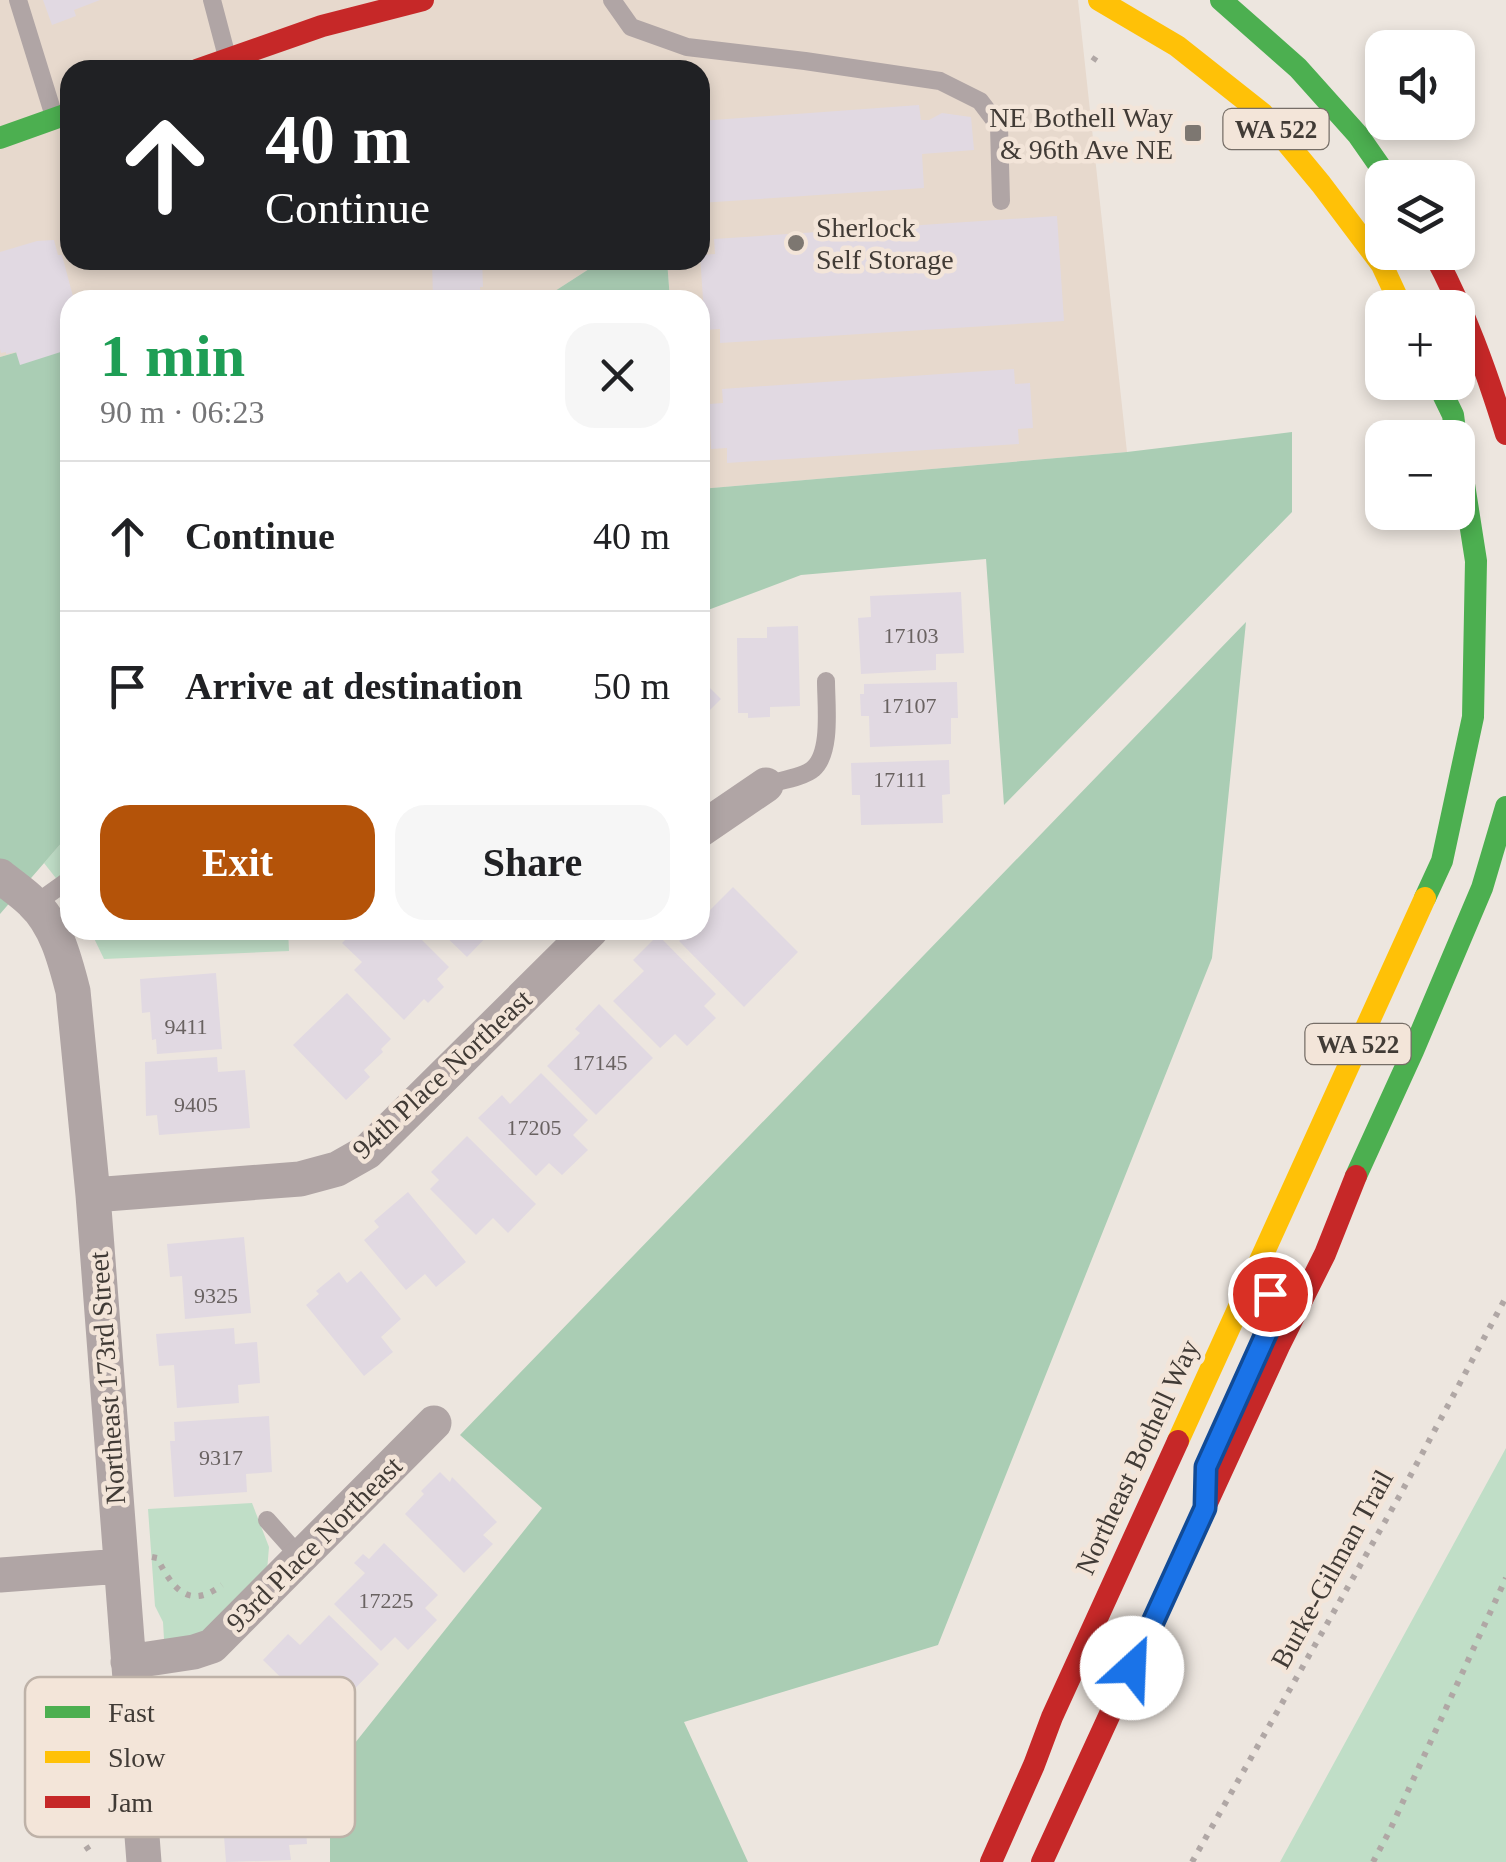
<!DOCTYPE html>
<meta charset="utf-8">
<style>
body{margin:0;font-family:"Times New Roman",serif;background:#f6f6f6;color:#202124;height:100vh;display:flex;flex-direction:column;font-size:38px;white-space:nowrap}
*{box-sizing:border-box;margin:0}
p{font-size:32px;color:#757577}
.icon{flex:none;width:55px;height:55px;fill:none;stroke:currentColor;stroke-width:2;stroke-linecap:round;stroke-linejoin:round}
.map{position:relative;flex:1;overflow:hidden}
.details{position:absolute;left:60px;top:290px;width:650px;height:650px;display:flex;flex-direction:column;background:#fff;border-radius:30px;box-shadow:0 5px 15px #0003}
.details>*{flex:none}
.hud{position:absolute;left:60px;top:60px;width:650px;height:210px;border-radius:30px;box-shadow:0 5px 15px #0003;background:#202124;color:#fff;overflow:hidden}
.buttons{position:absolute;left:1365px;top:30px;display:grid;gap:20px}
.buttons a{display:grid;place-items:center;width:110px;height:110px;border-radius:20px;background:#fff;box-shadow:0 5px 15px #0003;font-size:50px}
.pin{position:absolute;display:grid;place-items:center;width:85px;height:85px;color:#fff;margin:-42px;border:5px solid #fff;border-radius:50%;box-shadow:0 2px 10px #0007}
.me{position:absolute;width:110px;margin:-55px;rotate:25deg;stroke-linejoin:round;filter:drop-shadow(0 0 8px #0008)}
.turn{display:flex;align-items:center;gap:35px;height:210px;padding:0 40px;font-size:45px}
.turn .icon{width:130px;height:130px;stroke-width:2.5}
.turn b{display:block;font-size:70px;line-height:85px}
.round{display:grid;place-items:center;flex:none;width:105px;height:105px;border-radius:30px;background:#f6f6f6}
.headline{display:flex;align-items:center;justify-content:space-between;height:170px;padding:0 40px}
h1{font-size:60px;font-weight:700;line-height:75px;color:#1e9e55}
.primary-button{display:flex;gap:20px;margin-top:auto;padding:20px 40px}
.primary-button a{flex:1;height:115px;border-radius:30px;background:#b45309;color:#fff;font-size:40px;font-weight:700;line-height:115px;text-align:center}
.primary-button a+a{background:#f6f6f6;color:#202124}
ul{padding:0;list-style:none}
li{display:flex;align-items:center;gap:30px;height:150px;padding:0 40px;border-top:2px solid #e0e0e0}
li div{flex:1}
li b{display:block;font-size:38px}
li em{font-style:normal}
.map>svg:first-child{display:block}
.built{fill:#e7d9cd}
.green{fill:#c0dec7}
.forest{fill:#aacdb4}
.building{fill:#e1d9e2}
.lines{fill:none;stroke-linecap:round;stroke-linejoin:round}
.path{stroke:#b0a7a5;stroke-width:6;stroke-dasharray:5 8;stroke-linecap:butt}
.lane{stroke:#b0a5a5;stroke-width:18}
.street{stroke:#b0a5a5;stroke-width:35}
.fast{stroke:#4caf50;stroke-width:22}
.slow{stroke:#ffc107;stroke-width:22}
.jam{stroke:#c62828;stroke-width:22}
.route-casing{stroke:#114b97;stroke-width:25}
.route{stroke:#1a73e8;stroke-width:18}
.poi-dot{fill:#7d7771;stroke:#f3e5d9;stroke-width:4}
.labels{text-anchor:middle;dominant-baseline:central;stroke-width:9;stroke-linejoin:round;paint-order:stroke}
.number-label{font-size:22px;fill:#696261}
.shield{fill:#f3e5d9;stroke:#766e67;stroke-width:2.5}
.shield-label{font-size:25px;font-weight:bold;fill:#413b36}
.poi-label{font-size:28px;fill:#413b36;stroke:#f3e5d9;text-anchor:end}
.street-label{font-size:28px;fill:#413b36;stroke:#f3e5d9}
.key{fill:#f3e5d9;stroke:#beb2a8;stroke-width:2.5}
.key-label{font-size:28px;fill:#413b36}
</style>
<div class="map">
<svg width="1506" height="1862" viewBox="0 0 1506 1862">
<rect width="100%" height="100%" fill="#ede6df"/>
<path class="built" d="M0,0H1078L1127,452L700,489V300H670L667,260H700V70H70V260H603L541,300H70V337L0,357Z"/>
<path class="green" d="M70,833V896L44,863Z
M90,930H288L289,951L104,959Z
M1506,1448V1862H1280Z
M252,1503L269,1547L267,1571L206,1633L179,1644L164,1639L163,1622L155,1606L148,1509Z"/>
<path class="forest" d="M603,260H667L670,300H541Z
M70,337V833L0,914V357Z
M1292,432V512L1004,805L986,559L801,575L700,613V489L1127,452Z
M1246,622L1212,958L938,1645L684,1722L748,1862H330V1821L351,1748L542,1508L460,1435Z"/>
<path class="building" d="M43,0H100L74,10L76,16L52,25Z
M919,105L921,120H929L942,113L971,117L974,150L922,154L924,188L700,203V121Z
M1057,216L1064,321L720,343V329L705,330L700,255L715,254L714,239Z
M54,240L58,255H62L74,300H70V349L20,365L16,352L6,354V352L1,353L0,349V252L37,241Z
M432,260H482L483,287H480L481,300H433Z
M310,290L311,300H262V293Z
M1014,369L1015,384L1030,383L1033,428L1018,429L1019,444L727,463V448L711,449L709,404L723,403L722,389Z
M961,592L964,653L936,654V670L861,674L858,618L871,617L870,596Z
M798,626L800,706L770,707V717L748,718V713H738L737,638H767V627Z
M700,678L721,699L700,720L709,728L700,737Z
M957,682L958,718H951V744L870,747L869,716H861L860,694H864V684Z
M949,760L950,794L942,795L943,823L861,825L860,795H852L851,763Z
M733,887L798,952L744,1007L679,941L690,930H700V920Z
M355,930H412L449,967L437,979L444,987L428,1003L424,999L404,1020L354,970L362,962L342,943Z
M439,930H493L467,957Z
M658,935L716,994L704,1006L716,1018L687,1046L675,1034L660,1048L613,1001L644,971L633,960Z
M216,973L222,1049L157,1054L156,1039L152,1040L150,1012L142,1013L140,979Z
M347,993L391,1039L381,1049L383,1052L364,1070L370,1077L346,1100L293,1045Z
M599,1004L653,1058L596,1115L547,1066L580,1033L575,1029Z
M217,1057L218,1072L245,1070L250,1128L159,1135L157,1115L146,1116L145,1062Z
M541,1073L588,1120L573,1135L588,1150L562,1175L549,1163L536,1176L478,1118L502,1095L510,1104Z
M467,1136L536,1204L508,1233L493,1218L476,1235L430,1189L439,1180L431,1172Z
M408,1192L466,1262L436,1287L425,1274L406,1290L364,1240L379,1227L374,1221Z
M244,1237L251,1313L185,1319L182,1276L170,1277L167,1244Z
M361,1271L401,1319L381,1337L393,1352L364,1376L306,1305L319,1294L316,1291L339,1272L347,1283Z
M234,1328L235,1344L257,1342L260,1383L238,1385L239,1403L177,1408L174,1365L159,1366L156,1334Z
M269,1416L272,1472L246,1474L247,1492L174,1497L170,1441H175L174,1422Z
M440,1472L450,1482L452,1477L497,1522L483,1535L493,1544L464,1573L405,1514L424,1494L421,1491Z
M384,1543L438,1595L425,1608L437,1620L408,1650L395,1637L381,1651L334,1604L365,1573L354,1563L363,1554L369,1559Z
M329,1615L379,1664L324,1720L263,1660L288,1634L300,1645Z
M303,1785L307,1844L289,1845L291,1860L226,1862L222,1811L215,1812L214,1792Z"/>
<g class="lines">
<path class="path" d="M1093,61L1100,51
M152,1557L157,1558C172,1587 188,1611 222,1585
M86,1846L92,1855
M1192,1862L1400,1495L1506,1297
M1373,1862L1389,1832L1506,1578"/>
<path class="lane" d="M18,0L53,113
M212,0L226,53
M612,0L631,27L687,47L805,61L940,81L980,101L999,126L1001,201
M766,785C778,781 804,777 813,769C832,753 826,705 826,681
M35,904L70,879
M267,1520L300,1557"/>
<path class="street" d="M700,830L766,785
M0,876C11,885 23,893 32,902C56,924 65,960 73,991L93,1195L144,1862
M93,1195L300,1179L337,1169L367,1152L591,930
M0,1575L121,1566
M128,1662L194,1652L212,1646L434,1423"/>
<path class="fast" d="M1221,0L1298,68L1358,135L1388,178
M0,138L70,113
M1437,382L1453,415L1456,438
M1425,898L1442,861L1473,717L1476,561L1458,446
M1356,1176L1413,1051L1482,888L1506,807"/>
<path class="slow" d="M1099,0L1177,46L1263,114L1321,184L1382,265L1402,308
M1178,1441L1425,898"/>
<path class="jam" d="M197,70L322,26L423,0
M1433,252C1465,311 1486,370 1506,434
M991,1862L1034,1765L1052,1717L1178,1441
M1042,1862L1280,1344L1325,1254L1356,1176"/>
</g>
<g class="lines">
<defs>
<path id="route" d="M1132,1668L1205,1508L1206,1467L1271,1323L1274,1306L1270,1294"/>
</defs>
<use href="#route" class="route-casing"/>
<use href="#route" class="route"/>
</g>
<g class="poi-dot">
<rect x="1183" y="123" width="20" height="20" rx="5"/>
<circle cx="796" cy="243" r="10"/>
</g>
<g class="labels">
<g class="number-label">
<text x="911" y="635">17103</text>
<text x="909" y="705">17107</text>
<text x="900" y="779">17111</text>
<text x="186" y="1026">9411</text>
<text x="600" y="1062">17145</text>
<text x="196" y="1104">9405</text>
<text x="534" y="1127">17205</text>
<text x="216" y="1295">9325</text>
<text x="221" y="1457">9317</text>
<text x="386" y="1600">17225</text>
</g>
<g class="shield">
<rect x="1223.5" y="109" width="105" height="40" rx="8"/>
<rect x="1305.5" y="1024" width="105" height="40" rx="8"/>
</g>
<g class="shield-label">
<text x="1276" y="129">WA 522</text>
<text x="1358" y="1044">WA 522</text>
</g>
<g class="poi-label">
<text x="1173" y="117">NE Bothell Way<tspan x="1173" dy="32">&amp; 96th Ave NE</tspan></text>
<text x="816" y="227" text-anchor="start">Sherlock<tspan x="816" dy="32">Self Storage</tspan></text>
</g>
<g class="street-label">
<text transform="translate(442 1074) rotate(-43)">94th Place Northeast</text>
<text transform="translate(107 1378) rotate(-94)">Northeast 173rd Street</text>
<text transform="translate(1137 1457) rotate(-65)">Northeast Bothell Way</text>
<text transform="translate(314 1544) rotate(-45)">93rd Place Northeast</text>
<text transform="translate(1332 1569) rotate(-61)">Burke-Gilman Trail</text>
</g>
</g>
<rect x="25" y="1677" width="330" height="160" rx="15" class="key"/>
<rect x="45" y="1706" width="45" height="12" fill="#4caf50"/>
<rect x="45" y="1751" width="45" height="12" fill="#ffc107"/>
<rect x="45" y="1796" width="45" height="12" fill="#c62828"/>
<g class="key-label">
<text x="108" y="1722">Fast</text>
<text x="108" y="1767">Slow</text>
<text x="108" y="1812">Jam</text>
</g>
</svg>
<div class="buttons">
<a><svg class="icon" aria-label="sound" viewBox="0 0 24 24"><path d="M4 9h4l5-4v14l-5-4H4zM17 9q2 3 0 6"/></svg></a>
<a><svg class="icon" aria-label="layers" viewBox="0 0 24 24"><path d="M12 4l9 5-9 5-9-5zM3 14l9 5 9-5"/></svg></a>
<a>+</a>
<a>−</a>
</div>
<div class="pin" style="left:1270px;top:1294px;background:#d93025"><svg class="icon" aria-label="arrive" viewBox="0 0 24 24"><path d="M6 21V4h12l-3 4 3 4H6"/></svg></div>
<svg class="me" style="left:1132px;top:1668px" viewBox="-20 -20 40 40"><circle r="19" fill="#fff"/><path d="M0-13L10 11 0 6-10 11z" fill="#1a73e8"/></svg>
<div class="hud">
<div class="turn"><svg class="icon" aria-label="ahead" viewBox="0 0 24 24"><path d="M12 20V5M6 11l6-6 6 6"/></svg><div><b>40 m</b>Continue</div></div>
</div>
<section class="details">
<div class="headline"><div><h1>1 min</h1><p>90 m · 06:23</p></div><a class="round"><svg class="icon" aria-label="close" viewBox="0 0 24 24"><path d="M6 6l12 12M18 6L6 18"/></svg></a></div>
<ul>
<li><svg class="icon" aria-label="ahead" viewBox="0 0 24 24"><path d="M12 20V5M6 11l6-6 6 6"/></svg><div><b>Continue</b></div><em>40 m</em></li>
<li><svg class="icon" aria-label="arrive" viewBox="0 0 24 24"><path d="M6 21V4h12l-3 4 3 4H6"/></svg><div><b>Arrive at destination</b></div><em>50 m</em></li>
</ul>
<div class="primary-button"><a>Exit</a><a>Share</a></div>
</section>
</div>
